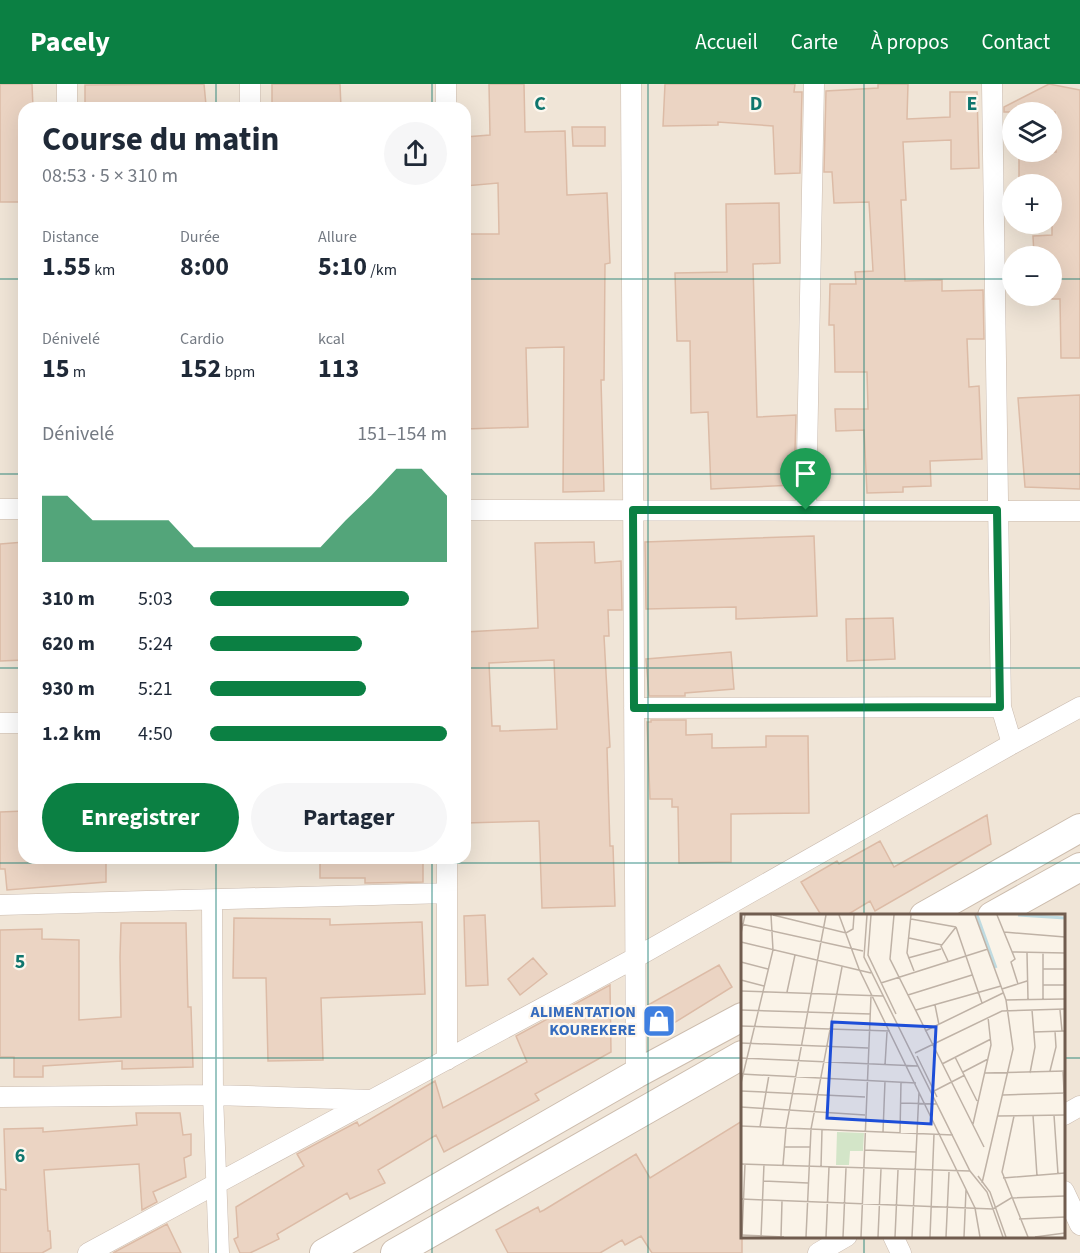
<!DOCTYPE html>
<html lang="fr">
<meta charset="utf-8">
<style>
body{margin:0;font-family:"Source Sans 3",sans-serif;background:#f6f6f7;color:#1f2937;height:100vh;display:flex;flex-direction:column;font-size:22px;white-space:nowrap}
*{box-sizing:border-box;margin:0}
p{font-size:20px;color:#747a83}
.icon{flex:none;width:33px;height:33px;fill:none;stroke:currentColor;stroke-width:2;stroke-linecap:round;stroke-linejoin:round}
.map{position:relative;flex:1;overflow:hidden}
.details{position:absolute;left:18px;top:18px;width:453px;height:762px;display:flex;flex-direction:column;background:#fff;border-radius:18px;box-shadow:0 6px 24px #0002}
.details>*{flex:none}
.controls{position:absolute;left:1002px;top:18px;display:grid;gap:12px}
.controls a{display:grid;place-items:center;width:60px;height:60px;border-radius:50%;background:#fff;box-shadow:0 6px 24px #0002;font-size:30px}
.pin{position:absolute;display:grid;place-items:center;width:51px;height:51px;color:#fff;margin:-62px -26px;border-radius:50% 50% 50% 0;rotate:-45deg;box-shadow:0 0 6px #0007}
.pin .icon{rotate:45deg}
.round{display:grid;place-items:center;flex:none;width:63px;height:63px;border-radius:32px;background:#f6f6f7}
.head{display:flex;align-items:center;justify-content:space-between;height:102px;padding:0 24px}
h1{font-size:33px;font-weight:700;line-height:45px}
.figures{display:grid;grid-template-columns:repeat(3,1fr);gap:9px;height:102px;padding:6px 24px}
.figures div{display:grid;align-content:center}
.figures b{font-size:26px;font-weight:700}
.figures small{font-size:16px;font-weight:400}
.figures p{font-size:16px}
.chart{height:168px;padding:12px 24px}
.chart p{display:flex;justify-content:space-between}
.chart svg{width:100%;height:108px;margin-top:6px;fill:#0b8043;opacity:.7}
.primary-button{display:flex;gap:12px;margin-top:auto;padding:12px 24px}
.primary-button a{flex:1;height:69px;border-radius:36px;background:#0b8043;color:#fff;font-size:24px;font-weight:700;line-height:69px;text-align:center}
.primary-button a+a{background:#f6f6f7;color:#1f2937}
ul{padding:0 24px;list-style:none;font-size:20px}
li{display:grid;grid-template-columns:96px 72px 1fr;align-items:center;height:45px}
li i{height:15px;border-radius:8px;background:#0b8043}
header{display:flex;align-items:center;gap:36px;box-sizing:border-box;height:84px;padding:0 30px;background:#0b8043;color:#fff}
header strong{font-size:28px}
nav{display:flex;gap:33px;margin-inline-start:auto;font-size:21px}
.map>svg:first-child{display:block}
</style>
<header>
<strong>Pacely</strong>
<nav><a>Accueil</a><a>Carte</a><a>À propos</a><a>Contact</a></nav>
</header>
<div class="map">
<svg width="1080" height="1169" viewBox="0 0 1080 1169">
<rect width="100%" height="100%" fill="#faf3e8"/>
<!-- residential -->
<path fill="#f0e5d7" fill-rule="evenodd" d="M 0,0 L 1080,0 L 1080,1169 L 0,1169 ZM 24,24 L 465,24 L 465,774 L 24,774 ZM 1012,28 L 1052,28 L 1052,68 L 1012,68 ZM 1012,100 L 1052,100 L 1052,140 L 1012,140 ZM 1012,172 L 1052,172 L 1052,212 L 1012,212 ZM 742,832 L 1064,832 L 1064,1152 L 742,1152 Z"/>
<!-- building -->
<path fill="#ebd4c3" stroke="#dcbba6" stroke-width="1.5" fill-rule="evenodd" d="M 0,0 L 32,0 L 33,24 L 24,24 L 24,118 L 0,118 Z
M 204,0 L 206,21 L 168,24 L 85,24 L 85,1 Z
M 272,0 L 340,0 L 341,24 L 272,24 Z
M 489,0 L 524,0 L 525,48 L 565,47 L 567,111 L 607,109 L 610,179 L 605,180 L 604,296 L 601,296 L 604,407 L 563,408 L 564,263 L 526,264 L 528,343 L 465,345 L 465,150 L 499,150 L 498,99 L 465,102 L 465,53 L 490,51 Z
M 665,0 L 795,0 L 794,8 L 802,8 L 800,89 L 775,90 L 773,42 L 718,38 L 718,41 L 663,42 Z
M 878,0 L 908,0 L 907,35 L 950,33 L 950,8 L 977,8 L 979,84 L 951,85 L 951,56 L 903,58 L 906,116 L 901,116 L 905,197 L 942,196 L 942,207 L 983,206 L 984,255 L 967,255 L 969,303 L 979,302 L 982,375 L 930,377 L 931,402 L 903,403 L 903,408 L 867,409 L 864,346 L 836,347 L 835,325 L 868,325 L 867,288 L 835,288 L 834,241 L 829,241 L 830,200 L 856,200 L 855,188 L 873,187 L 869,118 L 834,119 L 832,88 L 824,88 L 826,7 L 878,4 Z
M 1049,0 L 1080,6 L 1080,274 L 1061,274 L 1060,215 L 1052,215 L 1052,172 L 1034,172 L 1033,152 L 1052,151 L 1052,100 L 1019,100 L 1019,68 L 1056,68 L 1055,28 L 1004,28 L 1004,23 Z
M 572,43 L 605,43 L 605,62 L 573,62 Z
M 779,119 L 780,179 L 753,180 L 757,333 L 796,331 L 794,401 L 711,405 L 708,328 L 691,329 L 690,257 L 677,257 L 675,189 L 727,188 L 726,120 Z
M 1080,311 L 1080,405 L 1025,403 L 1018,314 Z
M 814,452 L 817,532 L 736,535 L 736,523 L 646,525 L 645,458 Z
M 24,458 L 24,576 L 0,577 L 0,460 Z
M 594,458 L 595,479 L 621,477 L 622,526 L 608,526 L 609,552 L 604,552 L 610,663 L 607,664 L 610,762 L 613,762 L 615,822 L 542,824 L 539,737 L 465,739 L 465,548 L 538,544 L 535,459 ZM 554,576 L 557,645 L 500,647 L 500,642 L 492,642 L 489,579 Z
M 893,534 L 895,575 L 847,577 L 846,535 Z
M 731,568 L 734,605 L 685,609 L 685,612 L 649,612 L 646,575 Z
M 651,636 L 686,636 L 686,651 L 712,650 L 712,664 L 766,663 L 766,652 L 808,652 L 809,729 L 731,730 L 731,778 L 679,779 L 678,723 L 672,723 L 672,715 L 650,715 L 647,638 L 651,638 Z
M 24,727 L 24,774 L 106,774 L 106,798 L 7,806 L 5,785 L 0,785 L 0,728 Z
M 987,731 L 991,760 L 875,827 L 870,817 L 847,831 L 821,831 L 801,798 L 837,777 L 839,780 L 880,757 L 894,783 Z
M 320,774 L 423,774 L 423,798 L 365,799 L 365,794 L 320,794 Z
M 485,831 L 488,901 L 466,902 L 464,832 Z
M 234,834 L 330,835 L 330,841 L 422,838 L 425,910 L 321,914 L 323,976 L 268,977 L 266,894 L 233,894 Z
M 121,839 L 186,839 L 188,923 L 191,923 L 193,983 L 122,985 L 122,977 L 43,982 L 43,993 L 14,993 L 14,973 L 0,973 L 0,846 L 42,845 L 42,855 L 79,856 L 79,936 L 121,933 L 120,873 Z
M 533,874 L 547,890 L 520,911 L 508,895 Z
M 719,881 L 732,903 L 661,947 L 648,921 Z
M 610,901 L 611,968 L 535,1010 L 539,1016 L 444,1068 L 436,1051 L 378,1086 L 385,1099 L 350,1115 L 347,1109 L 277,1150 L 279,1155 L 250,1169 L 240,1169 L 234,1155 L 238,1153 L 236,1123 L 304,1082 L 297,1070 L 357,1038 L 359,1042 L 435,997 L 443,1024 L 527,978 L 516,952 Z
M 136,1029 L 180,1029 L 183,1051 L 191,1050 L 191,1071 L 184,1074 L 186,1093 L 153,1108 L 157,1118 L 142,1126 L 139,1080 L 44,1086 L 48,1147 L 50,1147 L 51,1164 L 42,1169 L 0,1169 L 0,1105 L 6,1106 L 4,1045 L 43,1044 L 43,1048 L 137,1041 Z
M 742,1037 L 742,1169 L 652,1169 L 641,1152 L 625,1161 L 622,1156 L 600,1169 L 508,1169 L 496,1146 L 538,1123 L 540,1128 L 544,1126 L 636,1070 L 650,1094 Z
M 167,1140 L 181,1169 L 113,1169 Z"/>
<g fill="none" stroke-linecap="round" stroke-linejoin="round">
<!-- minor casing -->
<g stroke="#cabbaf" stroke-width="21">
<path id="minor" d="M 250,0 L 250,24
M 446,0 L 446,24
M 631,0 L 636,990
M 992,0 L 1001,623 L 1012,660
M 67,24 L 67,0
M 0,425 L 24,425
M 465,426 L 1080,427
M 806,426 L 814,0
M 634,624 L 1001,623
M 0,639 L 24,639
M 447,774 L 447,976
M 212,816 L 213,1011 L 219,1169
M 0,821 L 447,809
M 0,1013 L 213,1011 L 370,1016
M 1064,1031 L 1080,1022
M 1064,1107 L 1080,1141
M 893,1152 L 901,1169
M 88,1169 L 635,874 L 1012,660 L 1080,623
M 818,1169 L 847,1152"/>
</g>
<!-- secondary casing -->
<g stroke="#ccbcad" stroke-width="30">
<path id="secondary" d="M 924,832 L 1080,744
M 992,832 L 1080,783
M 324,1169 L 636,990 L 742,933
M 395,1169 L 742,971"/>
</g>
<!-- minor -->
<use href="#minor" stroke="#fff" stroke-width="20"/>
<!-- secondary -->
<use href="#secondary" stroke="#fff" stroke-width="28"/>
</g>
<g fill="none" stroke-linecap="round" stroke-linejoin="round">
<!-- route casing -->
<g stroke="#fff" stroke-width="12">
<path id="route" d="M 633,426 L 997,426 L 1000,623 L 634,624 Z"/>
</g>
<!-- route -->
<use href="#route" stroke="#0b8043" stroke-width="8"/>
</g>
<!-- grid -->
<path fill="none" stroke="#0f766e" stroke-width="1.5" stroke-opacity="0.55" d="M 216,0 L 216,24M 432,0 L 432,24M 648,0 L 648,1169M 864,0 L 864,832M 0,195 L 24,195M 465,195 L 1012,195M 1052,195 L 1080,195M 0,390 L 24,390M 465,390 L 1080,390M 0,584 L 24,584M 465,584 L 1080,584M 216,774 L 216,1169M 432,774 L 432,1169M 0,779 L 1080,779M 0,974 L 742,974M 1064,974 L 1080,974M 864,1152 L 864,1169"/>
<!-- icons -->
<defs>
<g id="shop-square" transform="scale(1.725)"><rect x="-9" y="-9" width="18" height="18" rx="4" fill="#3f7fe0" stroke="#fdf7ee"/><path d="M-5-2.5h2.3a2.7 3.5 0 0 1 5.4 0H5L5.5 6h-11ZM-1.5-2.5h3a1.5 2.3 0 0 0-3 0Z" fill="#fff"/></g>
</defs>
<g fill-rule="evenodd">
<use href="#shop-square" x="659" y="937"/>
</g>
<g text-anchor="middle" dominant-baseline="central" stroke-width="4.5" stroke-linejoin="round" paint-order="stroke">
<!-- shop labels -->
<g font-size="16" font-weight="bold" fill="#366cbe" stroke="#fdf7ee" text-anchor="end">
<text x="636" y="928">ALIMENTATION<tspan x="636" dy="18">KOUREKERE</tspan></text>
</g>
</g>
<!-- overview -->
<g transform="translate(741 830)">
<rect width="324" height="324" fill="#faf3e8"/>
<path d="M 96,218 L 123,219 L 122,237 L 109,237 L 108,251 L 95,251 Z" fill="#d3e5c8"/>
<path fill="none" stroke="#bfdbe1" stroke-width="3" d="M 236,1 L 255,54M 277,1 L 324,4"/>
<path fill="none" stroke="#bfb2a6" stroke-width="1.5" d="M 32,1 L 105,19 L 112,15 L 113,1M 98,1 L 118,55 L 234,294 L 239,323M 126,1 L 123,43 L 229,257 L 246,278 L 262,323M 130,1 L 127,41 L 155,100M 153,1 L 149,45 L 243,233M 170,1 L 166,39 L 173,57M 234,1 L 265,86 L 272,135 L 241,269M 256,1 L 274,45 L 270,48 L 277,70M 170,5 L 215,13M 0,10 L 122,37M 215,13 L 241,89M 263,18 L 324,23M 0,19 L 4,1M 168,24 L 201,31M 0,28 L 130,59M 271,38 L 324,39M 286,39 L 287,85M 302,39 L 302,85M 167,44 L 200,35M 207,47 L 200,32 L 215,13M 0,48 L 27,55M 302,55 L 324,55M 0,66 L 23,72M 140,69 L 247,35M 302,71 L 324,71M 261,75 L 286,67M 0,77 L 142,82M 46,78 L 54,41M 167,81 L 231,61M 265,86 L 324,85M 194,91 L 198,111M 0,96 L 130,100M 175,96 L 260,72M 319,96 L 321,117M 0,112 L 149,117M 184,117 L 262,79M 292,118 L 324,117M 0,129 L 127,134M 174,139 L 261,97 L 324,95M 176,142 L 196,183M 214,143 L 236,187M 0,144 L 177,152M 201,150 L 250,125M 144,151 L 146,118M 309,157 L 315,133 L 314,117M 322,157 L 324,197M 222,158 L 247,145M 244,159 L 324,157M 289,159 L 294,133 L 291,96M 0,160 L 175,169M 0,169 L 32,36 L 30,1M 0,177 L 124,183M 193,177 L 224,161M 262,181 L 324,179M 160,189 L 196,190M 0,193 L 124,201M 292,201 L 296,262M 313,201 L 317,260M 257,202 L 324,201M 273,202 L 261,258 L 287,323M 232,210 L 250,131 L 247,103M 0,212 L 212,221M 19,213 L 28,161M 142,218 L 144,167M 159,219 L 160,168M 43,233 L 69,233M 123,236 L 175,238M 0,250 L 229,257M 42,251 L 45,214 L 85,1M 80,253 L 81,216M 237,262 L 249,278 L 265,323M 262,264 L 324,259M 23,267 L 67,269M 0,285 L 252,295 L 270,284 L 324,282M 278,305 L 324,303M 0,321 L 43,323M 1,321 L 4,250M 20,323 L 23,250M 40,323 L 41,287M 65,323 L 70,215 L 101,53M 85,323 L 88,253M 102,323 L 105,254M 120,323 L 130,82M 137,323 L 140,255M 154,323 L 157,256M 171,323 L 178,178M 189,323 L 193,220M 205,323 L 208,258M 223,323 L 225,276M 294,323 L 324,319"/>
<path fill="#1d4ed8" fill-opacity="0.15" stroke="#1d4ed8" stroke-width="3" d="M 91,108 L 195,113 L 190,210 L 86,204 Z"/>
<rect width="324" height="324" fill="none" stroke="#705c4f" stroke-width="3"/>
</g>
<g font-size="20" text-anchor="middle" font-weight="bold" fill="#0f766e" stroke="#fdf7ee" stroke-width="4.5" stroke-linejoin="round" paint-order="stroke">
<text x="540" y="26">C</text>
<text x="756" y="26">D</text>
<text x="972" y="26">E</text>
<text x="20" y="884">5</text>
<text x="20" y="1078">6</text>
</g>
</svg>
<div class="controls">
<a><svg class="icon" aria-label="layers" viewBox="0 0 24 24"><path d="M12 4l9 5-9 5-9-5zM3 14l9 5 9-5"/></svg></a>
<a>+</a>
<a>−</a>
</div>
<div class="pin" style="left:806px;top:426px;background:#1e9e55"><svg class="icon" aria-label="arrive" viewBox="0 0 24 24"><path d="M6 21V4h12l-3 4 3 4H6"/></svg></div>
<section class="details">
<div class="head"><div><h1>Course du matin</h1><p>08:53 · 5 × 310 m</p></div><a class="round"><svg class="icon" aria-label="share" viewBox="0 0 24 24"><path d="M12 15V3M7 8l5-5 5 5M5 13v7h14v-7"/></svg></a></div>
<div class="figures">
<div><p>Distance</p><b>1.55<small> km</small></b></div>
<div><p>Durée</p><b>8:00</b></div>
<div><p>Allure</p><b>5:10<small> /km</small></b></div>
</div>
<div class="figures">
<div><p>Dénivelé</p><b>15<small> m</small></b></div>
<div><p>Cardio</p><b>152<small> bpm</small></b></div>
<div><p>kcal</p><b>113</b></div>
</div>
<div class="chart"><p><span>Dénivelé</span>151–154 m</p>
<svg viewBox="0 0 160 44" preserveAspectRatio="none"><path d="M0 44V17L10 17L20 27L30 27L40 27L50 27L60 38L70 38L80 38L90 38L100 38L110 38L120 27L130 17L140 6L150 6L160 17V44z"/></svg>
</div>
<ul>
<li><b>310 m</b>5:03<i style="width:84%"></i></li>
<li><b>620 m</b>5:24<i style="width:64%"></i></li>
<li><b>930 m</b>5:21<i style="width:66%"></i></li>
<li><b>1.2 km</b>4:50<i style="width:100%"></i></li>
</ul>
<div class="primary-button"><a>Enregistrer</a><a>Partager</a></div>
</section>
</div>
